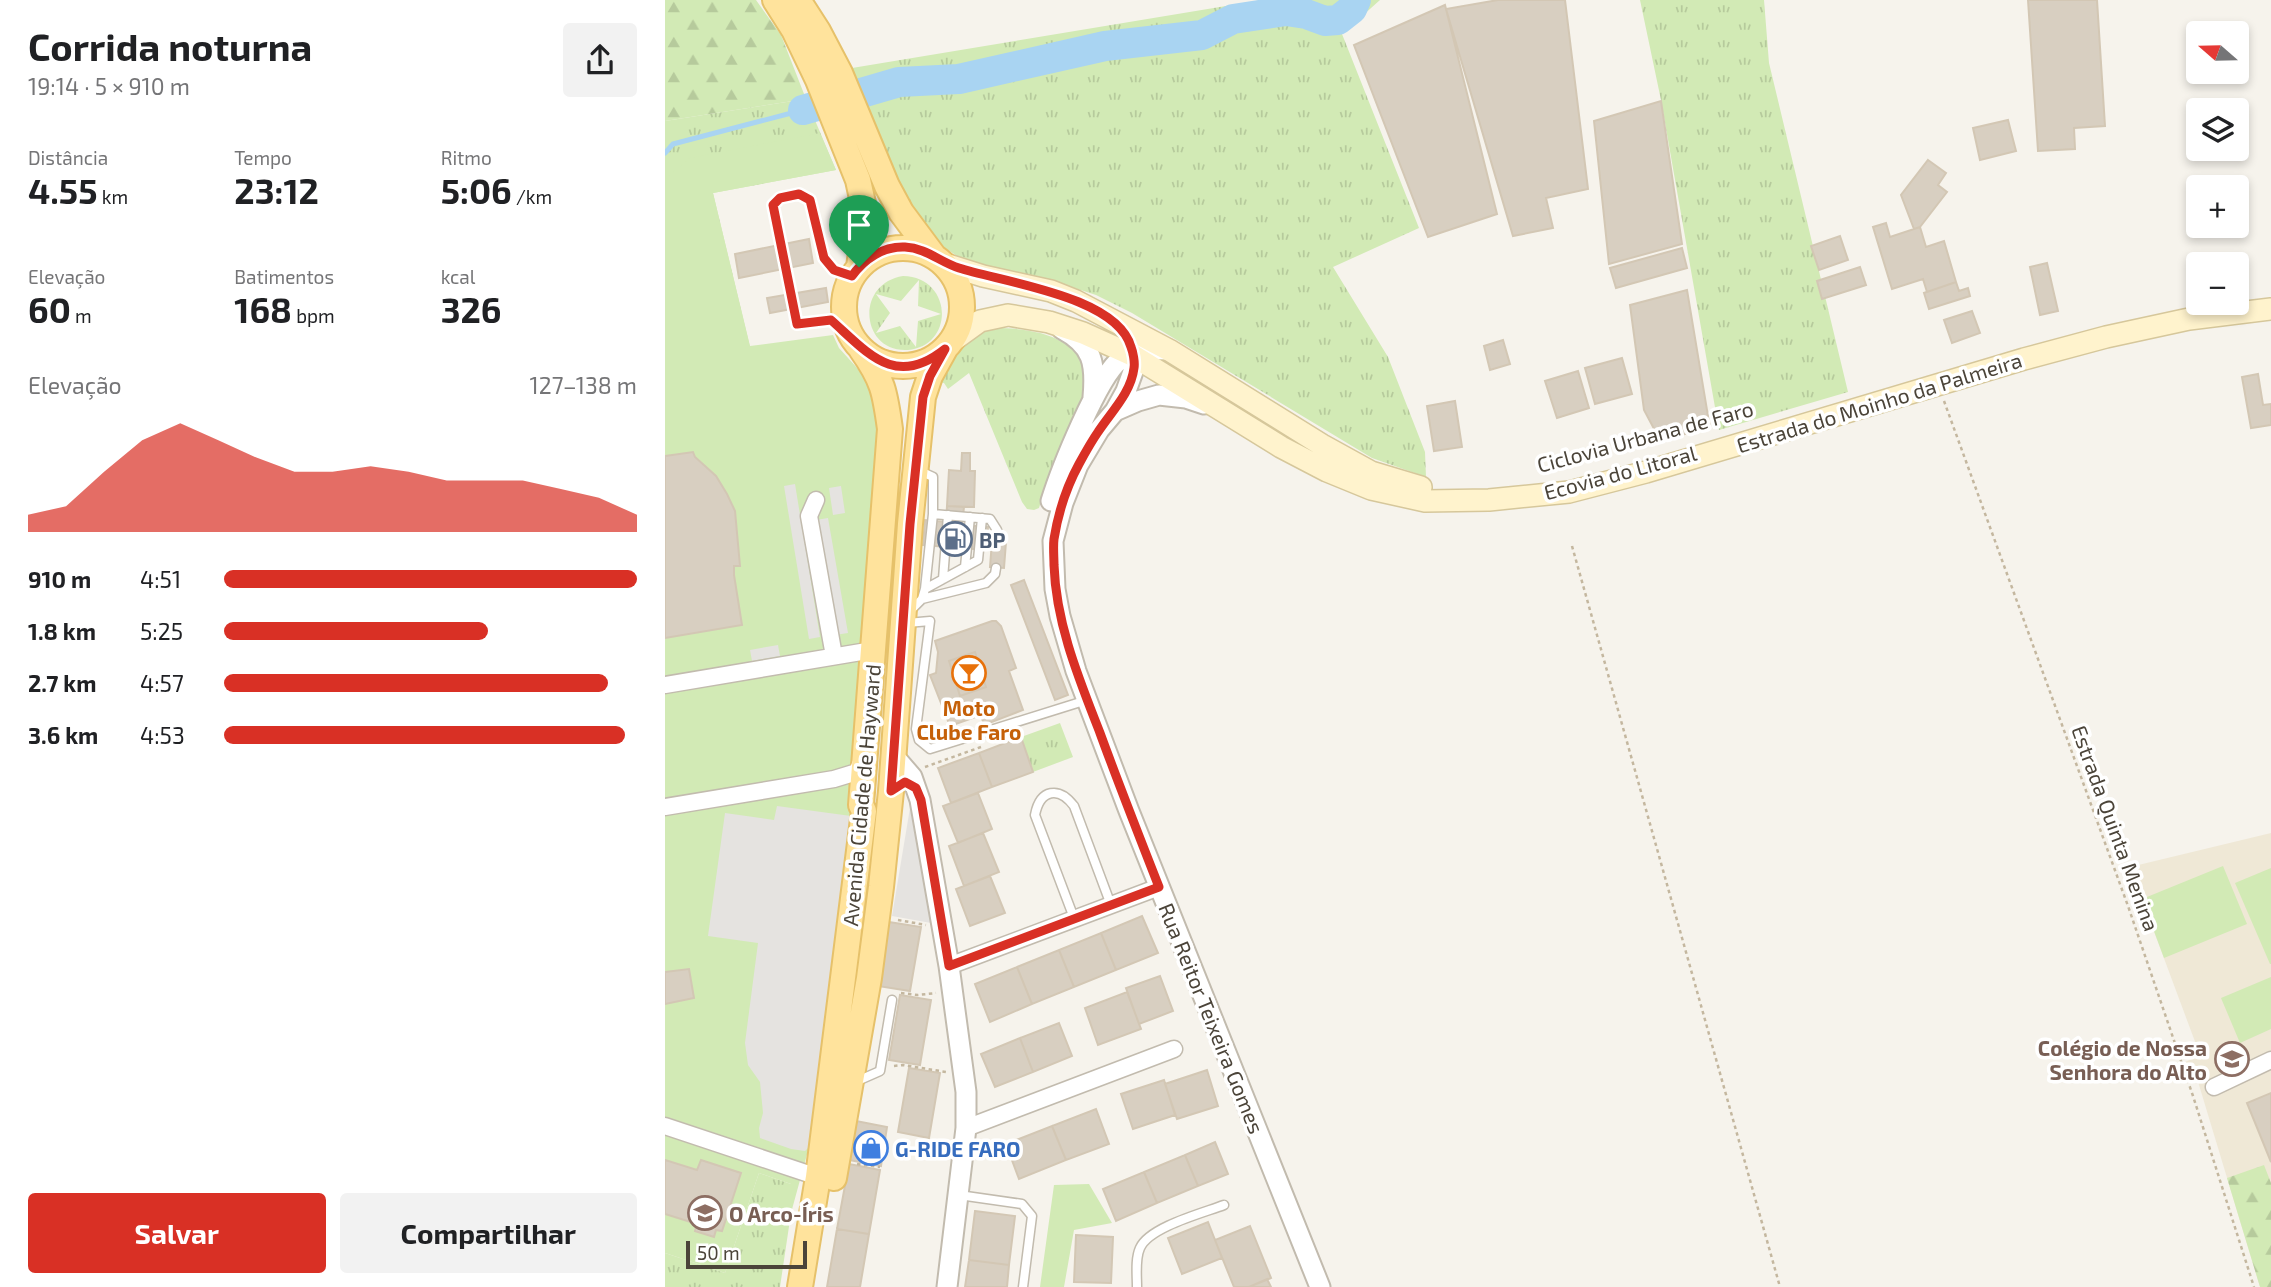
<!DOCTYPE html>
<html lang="pt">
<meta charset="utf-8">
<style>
body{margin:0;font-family:"Exo 2",sans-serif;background:#f2f2f2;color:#202124;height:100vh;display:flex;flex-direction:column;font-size:26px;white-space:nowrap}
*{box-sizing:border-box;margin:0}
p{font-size:23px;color:#757577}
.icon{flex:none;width:38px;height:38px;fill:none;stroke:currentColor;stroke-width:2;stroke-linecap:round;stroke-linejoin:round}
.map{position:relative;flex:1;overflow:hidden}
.sheet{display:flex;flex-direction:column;background:#fff;width:665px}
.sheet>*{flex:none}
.needle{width:46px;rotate:290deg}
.fabs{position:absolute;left:1521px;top:21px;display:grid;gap:14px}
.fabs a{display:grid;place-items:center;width:63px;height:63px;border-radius:7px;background:#fff;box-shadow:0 4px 10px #0003;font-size:35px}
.scale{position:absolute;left:21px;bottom:18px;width:121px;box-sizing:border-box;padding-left:7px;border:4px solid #4b4439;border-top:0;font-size:19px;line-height:24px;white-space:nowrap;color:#4b4439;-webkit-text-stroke:5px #fff;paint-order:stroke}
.pin{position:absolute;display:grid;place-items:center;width:60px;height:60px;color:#fff;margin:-72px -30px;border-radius:50% 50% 50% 0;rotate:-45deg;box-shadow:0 0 7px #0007}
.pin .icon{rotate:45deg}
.round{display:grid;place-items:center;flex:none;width:74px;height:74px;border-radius:7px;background:#f2f2f2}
.overview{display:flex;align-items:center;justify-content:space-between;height:119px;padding:0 28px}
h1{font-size:38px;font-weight:700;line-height:52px}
.stats{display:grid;grid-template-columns:repeat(3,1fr);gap:10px;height:119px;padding:7px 28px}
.stats div{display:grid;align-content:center}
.stats b{font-size:35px;font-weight:700}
.stats small{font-size:19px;font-weight:400}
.stats p{font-size:19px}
.chart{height:196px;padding:14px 28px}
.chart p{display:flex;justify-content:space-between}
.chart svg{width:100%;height:126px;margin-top:7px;fill:#d93025;opacity:.7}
.cta{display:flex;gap:14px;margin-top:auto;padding:14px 28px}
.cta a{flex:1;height:80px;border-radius:7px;background:#d93025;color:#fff;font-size:28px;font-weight:700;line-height:80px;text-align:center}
.cta a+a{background:#f2f2f2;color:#202124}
ul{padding:0 28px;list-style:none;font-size:23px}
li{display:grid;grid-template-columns:112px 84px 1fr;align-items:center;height:52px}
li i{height:18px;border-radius:9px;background:#d93025}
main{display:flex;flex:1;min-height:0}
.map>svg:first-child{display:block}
</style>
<main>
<section class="sheet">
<div class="overview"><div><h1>Corrida noturna</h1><p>19:14 · 5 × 910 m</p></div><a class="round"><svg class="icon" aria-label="share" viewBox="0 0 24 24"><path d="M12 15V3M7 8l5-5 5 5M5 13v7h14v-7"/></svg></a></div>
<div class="stats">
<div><p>Distância</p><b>4.55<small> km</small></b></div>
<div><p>Tempo</p><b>23:12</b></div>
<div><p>Ritmo</p><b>5:06<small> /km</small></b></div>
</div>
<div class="stats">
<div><p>Elevação</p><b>60<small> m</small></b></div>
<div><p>Batimentos</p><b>168<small> bpm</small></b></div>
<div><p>kcal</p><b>326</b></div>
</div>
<div class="chart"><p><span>Elevação</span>127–138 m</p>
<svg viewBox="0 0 160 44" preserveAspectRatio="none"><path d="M0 44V38L10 35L20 23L30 12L40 6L50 12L60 18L70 23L80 23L90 21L100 23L110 26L120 26L130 26L140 29L150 32L160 38V44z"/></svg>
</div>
<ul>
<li><b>910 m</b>4:51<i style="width:100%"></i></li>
<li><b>1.8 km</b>5:25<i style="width:64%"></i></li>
<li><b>2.7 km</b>4:57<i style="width:93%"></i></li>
<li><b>3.6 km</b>4:53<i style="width:97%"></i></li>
</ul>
<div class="cta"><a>Salvar</a><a>Compartilhar</a></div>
</section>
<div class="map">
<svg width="1606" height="1287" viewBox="0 0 1606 1287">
<defs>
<pattern id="grass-tufts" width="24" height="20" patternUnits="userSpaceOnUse" patternTransform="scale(1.75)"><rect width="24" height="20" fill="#d2eab5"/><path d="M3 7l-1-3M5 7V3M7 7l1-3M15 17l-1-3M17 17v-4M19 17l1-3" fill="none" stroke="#b6ca9c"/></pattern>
<pattern id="forest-firs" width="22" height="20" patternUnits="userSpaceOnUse" patternTransform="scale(1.75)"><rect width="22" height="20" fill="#d2eab5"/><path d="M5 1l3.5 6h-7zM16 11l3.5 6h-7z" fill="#b6ca9c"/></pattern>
</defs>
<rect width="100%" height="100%" fill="#f6f3ec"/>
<!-- education -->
<path fill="#efe8d6" d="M 1606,833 L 1606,1287 L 1595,1287 L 1531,1075 L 1525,1077 L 1520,1062 L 1535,1055 L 1465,867 Z"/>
<!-- grass -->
<path fill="url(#grass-tufts)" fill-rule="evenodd" d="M 597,0 L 715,0 L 677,34 L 754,228 L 668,267 L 723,357 L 760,452 L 761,477 L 707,458 L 467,313 L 431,295 L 394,283 L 312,265 L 298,260 L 274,244 L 248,214 L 181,69 Z
M 975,0 L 1099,0 L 1104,63 L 1183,392 L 1054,430 L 996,100 Z
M 141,99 L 171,170 L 48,193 L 85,347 L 0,361 L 0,121 Z
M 238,276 C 288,277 290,346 243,350 C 196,353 189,284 238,276 ZM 254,280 L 253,306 L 276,314 L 253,321 L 251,347 L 235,326 L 211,333 L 225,313 L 211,294 L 236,301 Z
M 331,328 C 374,328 432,340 418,396 C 413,415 402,433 394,451 C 386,469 380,489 374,508 L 369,510 L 362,509 L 357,502 L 304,373 L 283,389 L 279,383 L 272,382 C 286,354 299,335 331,328 Z
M 395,723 L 408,757 L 368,772 L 356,737 Z
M 94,1173 L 126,1184 L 126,1213 L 115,1287 L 0,1287 L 0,1253 L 60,1273 Z"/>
<!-- forest -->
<path fill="url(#forest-firs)" d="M 0,0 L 91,0 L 116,35 L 141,99 L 0,121 Z
M 1599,1165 L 1606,1183 L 1606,1287 L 1595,1287 L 1562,1178 Z"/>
<!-- park -->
<path fill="#d2eab5" d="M 155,133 L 171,170 L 48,193 L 85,346 L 168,335 L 174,348 L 202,379 L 213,414 L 200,630 L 186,816 L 144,1147 L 126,1213 L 126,1184 L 94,1173 L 60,1273 L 0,1253 L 0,179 L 25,158 Z
M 1558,866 L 1582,924 L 1499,958 L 1477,899 Z
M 1606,868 L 1606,964 L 1605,964 L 1570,883 Z
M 1606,977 L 1606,1029 L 1575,1043 L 1556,998 Z
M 424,1184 L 447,1223 L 409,1230 L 399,1287 L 375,1287 L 389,1185 Z"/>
<!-- parking -->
<path fill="#e5e3e0" d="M 130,484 L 155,637 L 144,639 L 119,486 Z
M 176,486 L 180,513 L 168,515 L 164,488 Z
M 163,518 L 183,633 L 170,635 L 151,520 Z
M 113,645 L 115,656 L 87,661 L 85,650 Z
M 112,806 L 186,816 L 144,1147 L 140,1151 L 126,1149 L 95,1138 L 94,1128 L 98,1113 L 95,1082 L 83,1065 L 80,1043 L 93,943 L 43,936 L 60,813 L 109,820 Z
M 245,808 L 266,923 L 227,916 Z"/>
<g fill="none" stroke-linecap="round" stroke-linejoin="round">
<!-- stream -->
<path stroke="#a9d4f2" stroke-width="5" d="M 0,153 L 8,144 L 138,110"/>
<!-- river -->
<path stroke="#a9d4f2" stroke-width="30" d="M 138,110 L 234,82 L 294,79 L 440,46 L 537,35 L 568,19 L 621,11 L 641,14 L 660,21 L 673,20 L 687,9 L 691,0"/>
</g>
<!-- building -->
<path fill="#d8cfc1" stroke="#d3c7b4" stroke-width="2" fill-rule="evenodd" d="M 833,0 L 900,0 L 923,189 L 881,198 L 888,228 L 848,236 L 781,9 Z
M 1363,0 L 1432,0 L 1440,126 L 1409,128 L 1410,149 L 1373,151 Z
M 780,5 L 832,214 L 763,237 L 689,45 Z
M 996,101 L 1017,244 L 944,264 L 929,121 Z
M 1343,120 L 1351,151 L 1315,160 L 1308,128 Z
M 1263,160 L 1281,173 L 1273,185 L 1282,192 L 1255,227 L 1249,229 L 1236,195 Z
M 1221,223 L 1225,237 L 1255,227 L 1261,247 L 1279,241 L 1291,282 L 1262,292 L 1258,279 L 1227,289 L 1208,227 Z
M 1175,236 L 1183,260 L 1154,270 L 1146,246 Z
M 144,239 L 148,263 L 74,278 L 70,254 Z
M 1017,248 L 1022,268 L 951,288 L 945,268 Z
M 1382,263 L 1393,311 L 1375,315 L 1365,267 Z
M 1195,267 L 1201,285 L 1157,299 L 1152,281 Z
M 1291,282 L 1294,291 L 1303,288 L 1305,296 L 1264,309 L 1259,293 Z
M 161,288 L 163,302 L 105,313 L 102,298 Z
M 1022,290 L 1045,428 L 995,440 L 979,410 L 965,305 Z
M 1307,311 L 1315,333 L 1287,343 L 1279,320 Z
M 838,340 L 845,364 L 825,370 L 819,346 Z
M 957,358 L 967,394 L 930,404 L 920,368 Z
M 913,371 L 924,408 L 892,418 L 880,381 Z
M 1593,374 L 1598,405 L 1606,404 L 1606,425 L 1586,428 L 1577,377 Z
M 790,401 L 797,447 L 769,451 L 762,406 Z
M 28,452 L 30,457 L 51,476 L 62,494 L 70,511 L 75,566 L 69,566 L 69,575 L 77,625 L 0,638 L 0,456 Z
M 297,453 L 305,453 L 305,471 L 310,471 L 309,507 L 282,506 L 284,470 L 296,471 Z
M 282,506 L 299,507 L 297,525 L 323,527 L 321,550 L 258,545 L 260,520 L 281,522 Z
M 327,541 L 341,542 L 339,568 L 325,567 Z
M 359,580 L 403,695 L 390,700 L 346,585 Z
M 327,621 L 331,621 L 336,626 L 351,668 L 344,671 L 358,710 L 319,725 L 316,715 L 285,726 L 265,675 L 271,673 L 273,652 L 270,641 ZM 310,652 L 321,687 L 295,696 L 284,661 Z
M 310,652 L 321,687 L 295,696 L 284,661 Z
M 356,737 L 368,772 L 327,787 L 314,753 Z
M 314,753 L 327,787 L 286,803 L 273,768 Z
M 313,793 L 327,829 L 293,843 L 278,806 Z
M 318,833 L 334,872 L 299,886 L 284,846 Z
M 325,876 L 340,913 L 305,926 L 291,889 Z
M 477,916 L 493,953 L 451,970 L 436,933 Z
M 224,922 L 256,927 L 245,991 L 213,986 Z
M 436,933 L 451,970 L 409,987 L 394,950 Z
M 394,950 L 409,987 L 367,1004 L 352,967 Z
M 352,967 L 367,1004 L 325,1022 L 310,984 Z
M 24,969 L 29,998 L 0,1004 L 0,972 Z
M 495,976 L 508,1011 L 474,1024 L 461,988 Z
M 462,992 L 476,1029 L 433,1045 L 420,1008 Z
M 235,995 L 266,1000 L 255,1065 L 224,1060 Z
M 394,1023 L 407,1056 L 368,1072 L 355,1038 Z
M 355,1038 L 368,1072 L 330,1087 L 316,1054 Z
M 244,1068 L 275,1073 L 264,1138 L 233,1132 Z
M 542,1070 L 553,1106 L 512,1119 L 500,1084 Z
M 499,1080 L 510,1115 L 468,1129 L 456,1094 Z
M 1606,1093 L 1606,1162 L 1582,1103 Z
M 431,1109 L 444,1144 L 401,1160 L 387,1126 Z
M 191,1121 L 222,1127 L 216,1166 L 184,1160 Z
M 387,1126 L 401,1160 L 354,1179 L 341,1144 Z
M 550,1142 L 563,1174 L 533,1186 L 520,1155 Z
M 520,1155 L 533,1186 L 492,1203 L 479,1172 Z
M 0,1160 L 32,1170 L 36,1160 L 76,1173 L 57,1231 L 51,1230 L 49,1237 L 30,1231 L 32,1224 L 0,1214 Z
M 184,1164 L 215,1170 L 204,1234 L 172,1229 Z
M 479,1172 L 492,1203 L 451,1221 L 438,1189 Z
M 310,1211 L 350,1216 L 344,1265 L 304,1260 Z
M 543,1222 L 557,1258 L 517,1274 L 503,1238 Z
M 585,1226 L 606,1278 L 584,1287 L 569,1287 L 550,1240 Z
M 172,1229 L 204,1234 L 195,1287 L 162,1287 Z
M 411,1235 L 448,1237 L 446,1283 L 409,1282 Z
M 304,1260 L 344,1265 L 342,1287 L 300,1287 Z
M 602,1279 L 606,1287 L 584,1287 Z"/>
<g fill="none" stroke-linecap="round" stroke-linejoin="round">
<!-- service casing -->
<g stroke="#c2bbae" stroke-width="11">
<path id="service" d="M 187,276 L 169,270 L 159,258 L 145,200 L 134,194 L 115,198 L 109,206 L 132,324 L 166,320 L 190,341
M 268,514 L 325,519 L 332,530 L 335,540
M 300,567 L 305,517
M 278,579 L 283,515
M 260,589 L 313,560 L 317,518
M 257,599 L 321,583 L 330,574 L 331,568
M 244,612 L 257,599 L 260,589 L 268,514 L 268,477 L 255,471
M 242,623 L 265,621 L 251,729 L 254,740 L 265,749 L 422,700
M 409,918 L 370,815 C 375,789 394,786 409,806 L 446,905
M 190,1082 L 215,1071 L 227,1000
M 294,1195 L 357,1204 L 367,1216 L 358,1287
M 472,1287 C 472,1275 470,1259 475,1248 C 484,1227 538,1213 559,1205"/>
</g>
<!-- minor casing -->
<g stroke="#c2bbae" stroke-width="19">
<path id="minor" d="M 151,500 L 144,516 L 169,656
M 0,685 L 208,650
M 0,807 L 169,779 L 192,772 L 198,757
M 284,966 L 494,887
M 1549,1087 L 1606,1060
M 0,1126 L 153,1177
M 301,1128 L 509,1049"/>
</g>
<!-- tertiary casing -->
<g stroke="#c2bbae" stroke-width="23">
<path id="tertiary" d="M 397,329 C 428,346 431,363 428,397
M 539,404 L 521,398 L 494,395 L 473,401 L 450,411 L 434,430 L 413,465 L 398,503 L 388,541 L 390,589 L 395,616 L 411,671 L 464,811 L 655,1287
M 450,411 L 461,391 L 470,366 L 465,344
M 386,501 C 395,472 433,375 456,359 C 469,351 489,349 504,350
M 228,755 L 247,777 L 255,800 L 284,966 L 301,1092 L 301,1128 L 282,1287"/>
</g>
<!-- secondary casing -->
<g stroke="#d6c79b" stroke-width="24">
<path id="secondary" d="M 280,264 L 318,276 L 386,291 L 411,301 L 504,350 L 657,445 L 706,472 L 756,487
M 286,342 L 315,321 L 343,315 L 384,322 L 418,333 L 467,355 L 616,447 L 662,471 L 706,489 L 760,501 L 824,500 L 904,492 L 981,472 L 1359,359 L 1441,337 L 1524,319 L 1606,309"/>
</g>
<!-- primary casing -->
<g stroke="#e6c16a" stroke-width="28">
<path id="primary" d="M 110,0 L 129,30 L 153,80 L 193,180 L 201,217 L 194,267
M 133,0 L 153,31 L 175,73 L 222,186 L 236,212 L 268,255
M179 307a59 59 0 1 1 118 0a59 59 0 1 1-118 0Z
M 169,1178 L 204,978 L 216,887 L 226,791 L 245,524 L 258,397 L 265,376 L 280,349
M 135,1287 L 153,1177 L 199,811 L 196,805 L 225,429 C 220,392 218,380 196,349"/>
</g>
<!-- path -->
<path stroke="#c4b79f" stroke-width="2.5" stroke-dasharray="3.5 3.5" stroke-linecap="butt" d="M 1279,401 L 1463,906 L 1528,1096 L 1589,1287
M 907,546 L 1115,1287
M 260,767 L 316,747
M 233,920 L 261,925
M 236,993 L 253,995 L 271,993
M 229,1066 L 238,1065 L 281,1072
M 192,1164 L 215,1167"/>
<!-- service -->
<use href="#service" stroke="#fff" stroke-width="8"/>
<!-- minor -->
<use href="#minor" stroke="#fff" stroke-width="16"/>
<!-- tertiary -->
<use href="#tertiary" stroke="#fff" stroke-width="19"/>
<!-- secondary -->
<use href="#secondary" stroke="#fff3cd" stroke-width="21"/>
<!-- primary -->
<use href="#primary" stroke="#ffe39c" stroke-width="24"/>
</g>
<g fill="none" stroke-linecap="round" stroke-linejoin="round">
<!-- route casing -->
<g stroke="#fff" stroke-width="14">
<path id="route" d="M 134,194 L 145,200 L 159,258 L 169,270 L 187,276 C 199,259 218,246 240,247 C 261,248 275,262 294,268 C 337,282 452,296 466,347 C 468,352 470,362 469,368 C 466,393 446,412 433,432 C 426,442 420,453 414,464 C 402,486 393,514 389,539 C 388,547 389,557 389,565 C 391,624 414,679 435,733 C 454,785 474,836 494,887 L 284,966 L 256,800 L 251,788 L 240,782 L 226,791 L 245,524 L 258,397 L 265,376 L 280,349 C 230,389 203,353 166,320 L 132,324 L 108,205 L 115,198 Z"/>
</g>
<!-- route -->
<use href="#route" stroke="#d93025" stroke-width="9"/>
</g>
<!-- icons -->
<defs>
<g id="fuel-ring" transform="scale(1.75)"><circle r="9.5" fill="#fff" stroke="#5c6f8a" stroke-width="1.5"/><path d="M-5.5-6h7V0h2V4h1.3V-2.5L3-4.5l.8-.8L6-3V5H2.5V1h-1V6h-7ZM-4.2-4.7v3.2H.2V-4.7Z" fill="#5c6f8a"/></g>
<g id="bar-ring" transform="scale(1.75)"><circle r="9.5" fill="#fff" stroke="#e8710a" stroke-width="1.5"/><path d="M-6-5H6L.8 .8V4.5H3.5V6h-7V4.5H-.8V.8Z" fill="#e8710a"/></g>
<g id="school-ring" transform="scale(1.75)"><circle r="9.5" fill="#fff" stroke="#8d6e63" stroke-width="1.5"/><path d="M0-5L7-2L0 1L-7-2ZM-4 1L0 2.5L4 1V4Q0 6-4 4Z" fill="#8d6e63"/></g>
<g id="shop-ring" transform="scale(1.75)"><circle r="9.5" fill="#fff" stroke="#3f7fe0" stroke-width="1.5"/><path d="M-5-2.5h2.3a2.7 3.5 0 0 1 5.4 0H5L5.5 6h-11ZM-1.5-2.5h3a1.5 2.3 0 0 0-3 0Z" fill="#3f7fe0"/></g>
</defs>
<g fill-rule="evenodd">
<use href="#fuel-ring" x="290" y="539"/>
<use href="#bar-ring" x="304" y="673"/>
<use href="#school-ring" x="1567" y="1059"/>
<use href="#shop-ring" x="206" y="1148"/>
<use href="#school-ring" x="40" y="1213"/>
</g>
<g text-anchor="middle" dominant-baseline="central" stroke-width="7" stroke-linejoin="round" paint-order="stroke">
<!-- street labels -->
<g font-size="21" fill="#4b4439" stroke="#fff">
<text transform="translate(1214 402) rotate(-17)">Estrada do Moinho da Palmeira</text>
<text transform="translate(980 436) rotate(-15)">Ciclovia Urbana de Faro</text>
<text transform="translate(955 472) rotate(-15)">Ecovia do Litoral</text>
<text transform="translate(196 795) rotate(-85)">Avenida Cidade de Hayward</text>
<text transform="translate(1451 828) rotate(70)">Estrada Quinta Menina</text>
<text transform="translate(547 1018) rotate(68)">Rua Reitor Teixeira Gomes</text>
</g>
<!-- service labels -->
<g font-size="21" font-weight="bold" fill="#4e5e75" stroke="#fff" text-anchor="start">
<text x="314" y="539">BP</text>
</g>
<!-- food labels -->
<g font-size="21" font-weight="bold" fill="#c56008" stroke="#fff">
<text x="304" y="707">Moto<tspan x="304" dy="24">Clube Faro</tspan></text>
</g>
<!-- education labels -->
<g font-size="21" font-weight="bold" fill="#785e54" stroke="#fff" text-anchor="end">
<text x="1542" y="1047">Colégio de Nossa<tspan x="1542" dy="24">Senhora do Alto</tspan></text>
<text x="64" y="1213" text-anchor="start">O Arco-Íris</text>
</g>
<!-- shop labels -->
<g font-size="21" font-weight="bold" fill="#366cbe" stroke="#fff" text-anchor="start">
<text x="230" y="1148">G-RIDE FARO</text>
</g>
</g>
</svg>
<div class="fabs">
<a><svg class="needle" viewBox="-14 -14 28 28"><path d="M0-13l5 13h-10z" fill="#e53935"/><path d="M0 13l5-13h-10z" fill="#757577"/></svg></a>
<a><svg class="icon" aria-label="layers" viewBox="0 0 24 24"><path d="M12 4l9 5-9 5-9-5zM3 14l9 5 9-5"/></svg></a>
<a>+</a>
<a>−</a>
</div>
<div class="scale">50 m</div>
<div class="pin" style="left:194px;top:267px;background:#1e9e55"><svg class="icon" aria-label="arrive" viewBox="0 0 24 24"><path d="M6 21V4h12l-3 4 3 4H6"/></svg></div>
</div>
</main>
